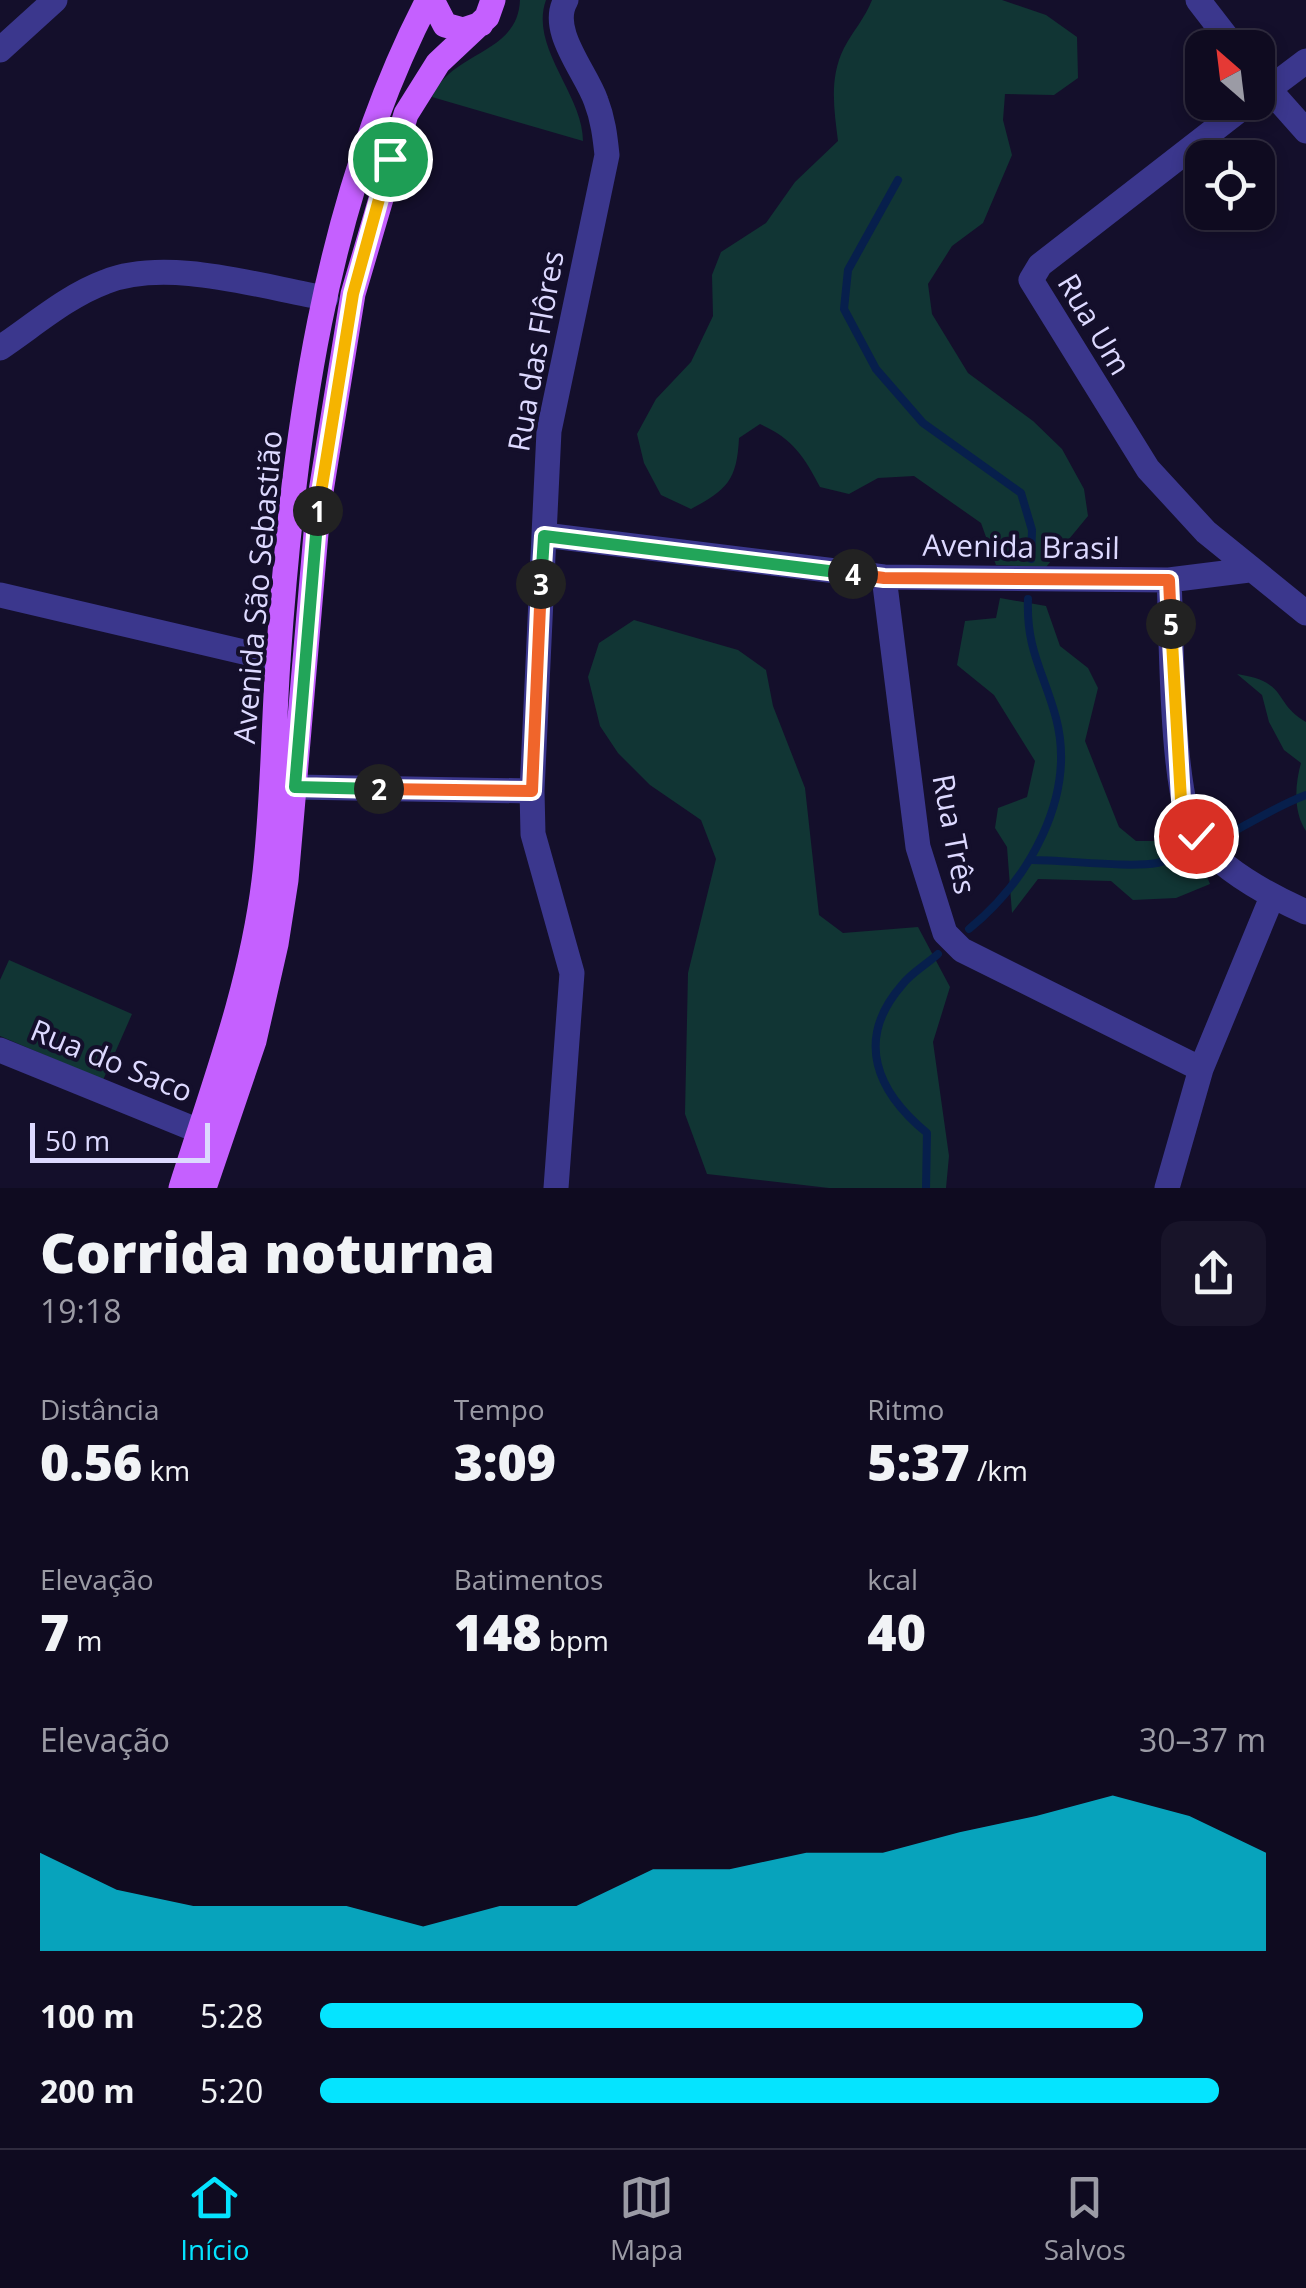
<!DOCTYPE html>
<html lang="pt">
<meta charset="utf-8">
<style>
body{margin:0;font-family:"Open Sans",sans-serif;background:#181429;color:#f1f3f6;height:100vh;display:flex;flex-direction:column;font-size:38px;white-space:nowrap}
*{box-sizing:border-box;margin:0}
p{font-size:32px;color:#9b9ba5}
.icon{flex:none;width:55px;height:55px;fill:none;stroke:currentColor;stroke-width:2;stroke-linecap:round;stroke-linejoin:round}
.map{position:relative;height:1188px;overflow:hidden}
.side{display:flex;flex-direction:column;background:#0f0b20;flex:1}
.side>*{flex:none}
.needle{width:65px;rotate:332deg}
.controls{position:absolute;left:1185px;top:30px;display:grid;gap:20px}
.controls a{display:grid;place-items:center;width:90px;height:90px;border-radius:20px;background:#0f0b20;box-shadow:0 5px 15px #0003,0 0 0 2px #2f2b3e;font-size:50px}
.scale{position:absolute;left:30px;bottom:25px;width:180px;box-sizing:border-box;padding-left:10px;border:5px solid #ddd9ff;border-top:0;font-size:28px;line-height:35px;white-space:nowrap;color:#ddd9ff;-webkit-text-stroke:8px #140f2b;paint-order:stroke}
.pin{position:absolute;display:grid;place-items:center;width:85px;height:85px;color:#fff;margin:-42px;border:5px solid #fff;border-radius:50%;box-shadow:0 2px 10px #0007}
.km{position:absolute;width:50px;height:50px;margin:-25px;border-radius:50%;background:#222;color:#fff;font-size:28px;line-height:50px;text-align:center}
.round{display:grid;place-items:center;flex:none;width:105px;height:105px;border-radius:20px;background:#181429}
.summary{display:flex;align-items:center;justify-content:space-between;height:170px;padding:0 40px}
h1{font-size:55px;font-weight:800;line-height:75px}
.metrics{display:grid;grid-template-columns:repeat(3,1fr);gap:15px;height:170px;padding:10px 40px}
.metrics div{display:grid;align-content:center}
.metrics b{font-size:50px;font-weight:800}
.metrics small{font-size:28px;font-weight:400}
.metrics p{font-size:28px}
.chart{height:280px;padding:20px 40px}
.chart p{display:flex;justify-content:space-between}
.chart svg{width:100%;height:180px;margin-top:10px;fill:#05e4ff;opacity:.7}
ul{padding:0 40px;list-style:none;font-size:32px}
li{display:grid;grid-template-columns:160px 120px 1fr;align-items:center;height:75px}
li i{height:25px;border-radius:12px;background:#05e4ff}
.dock{display:flex;justify-content:space-around;align-items:center;height:140px;border-top:2px solid #2f2b3e;background:#0f0b20;font-size:28px;color:#9b9ba5}
.dock a{display:grid;justify-items:center;gap:5px}
.dock .selected{color:#05e4ff}
.map>svg:first-child{display:block}
</style>
<div class="map">
<svg width="1306" height="1188" viewBox="0 0 1306 1188">
<rect width="100%" height="100%" fill="#140f2b"/>
<!-- green -->
<path fill="#113534" d="M 520,0 L 546,0 C 529,47 583,94 583,141 L 432,97 C 451,51 518,55 520,0 Z
M 872,0 L 1002,0 L 1046,15 L 1077,37 L 1078,78 L 1054,95 L 1005,94 L 1003,120 L 1012,155 L 983,223 L 952,246 L 928,284 L 932,314 L 968,373 L 1033,421 L 1062,449 L 1084,489 L 1088,516 L 1046,567 L 996,565 L 981,523 L 914,476 L 878,478 L 849,494 L 820,487 C 804,456 792,438 760,424 L 739,438 C 737,480 727,490 691,509 L 661,495 L 644,463 L 637,434 L 656,399 L 691,362 L 713,316 L 712,275 L 721,252 L 766,223 L 795,182 L 838,141 C 834,109 829,78 844,48 C 853,31 865,18 872,0 Z
M 1000,598 L 1046,606 L 1060,646 L 1088,668 L 1098,688 L 1085,741 L 1119,827 L 1136,841 L 1169,841 L 1202,865 L 1210,884 L 1176,898 L 1133,900 L 1111,881 L 1038,879 L 1012,913 L 1007,847 L 995,828 L 998,808 L 1027,797 L 1035,761 L 994,695 L 957,665 L 965,621 L 996,618 Z
M 634,620 L 738,650 L 766,670 L 773,706 L 805,788 L 819,915 L 843,933 L 918,927 L 950,987 L 933,1042 L 949,1156 L 946,1188 L 829,1188 L 707,1174 L 685,1114 L 688,973 L 716,859 L 701,820 L 650,785 L 618,753 L 600,726 L 588,677 L 599,643 Z
M 1237,674 C 1290,682 1272,703 1306,722 L 1306,831 C 1293,812 1295,784 1301,763 L 1284,750 L 1269,722 L 1262,695 Z
M 9,960 L 132,1014 L 103,1080 L 0,1036 L 0,980 Z"/>
<g fill="none" stroke-linecap="round" stroke-linejoin="round">
<!-- stream -->
<path stroke="#071f4c" stroke-width="8" d="M 898,180 L 848,270 L 844,309 L 876,369 L 923,423 L 1021,493 L 1032,530 L 1031,559
M 1032,860 C 1065,860 1128,868 1157,863 C 1212,852 1255,814 1306,795
M 969,929 C 1028,881 1077,797 1056,718 C 1044,673 1026,650 1028,599
M 926,1188 L 927,1133 C 877,1092 854,1040 902,985 C 911,973 927,964 938,954"/>
<!-- minor -->
<path stroke="#3b378d" stroke-width="25" d="M 1198,0 L 1235,48
M 0,50 L 55,0
M 1258,77 L 1306,131
M 1258,97 L 1306,61
M 1250,102 L 1040,265 L 1031,280 L 1148,469 L 1206,532 L 1306,613
M 0,348 C 33,326 67,296 105,282 C 167,257 261,287 326,298
M 544,535 L 884,577 L 1169,580 L 1249,570
M 884,577 L 918,847 L 945,933 L 962,950 L 1201,1069
M 1169,580 C 1172,633 1170,804 1198,839 C 1225,872 1268,895 1306,912
M 0,595 L 278,660
M 295,787 L 532,791
M 0,1050 L 199,1131
M 556,1188 L 572,973 L 533,834 L 532,791 L 544,535 L 549,431 L 607,155 C 605,136 603,119 596,101 C 586,72 548,30 566,0
M 1167,1188 L 1201,1069 L 1272,897"/>
<!-- major -->
<path stroke="#c560ff" stroke-width="25" d="M 432,0 L 445,25 L 463,30 L 481,24
M 181,1188 C 213,1087 251,987 264,881 C 273,808 273,735 278,661 C 293,439 324,200 428,0
M 204,1188 L 254,1041 L 276,944 L 286,880 L 318,510 L 353,294 L 406,114 L 438,63 L 487,17 L 493,0"/>
</g>
<g fill="none" stroke-linecap="round" stroke-linejoin="round">
<!-- split-1 casing -->
<g stroke="#fff" stroke-width="20">
<path id="split-1" d="M 318,511 L 353,294 L 390,159"/>
</g>
<!-- split-2 casing -->
<g stroke="#fff" stroke-width="20">
<path id="split-2" d="M 318,511 L 295,787 L 379,789"/>
</g>
<!-- split-3 casing -->
<g stroke="#fff" stroke-width="20">
<path id="split-3" d="M 379,789 L 532,791 L 541,584"/>
</g>
<!-- split-4 casing -->
<g stroke="#fff" stroke-width="20">
<path id="split-4" d="M 541,584 L 544,536 L 853,574"/>
</g>
<!-- split-5 casing -->
<g stroke="#fff" stroke-width="20">
<path id="split-5" d="M 853,574 L 884,578 L 1169,580 L 1171,624"/>
</g>
<!-- split-6 casing -->
<g stroke="#fff" stroke-width="20">
<path id="split-6" d="M 1171,624 L 1181,800 L 1196,836"/>
</g>
<!-- split-1 -->
<use href="#split-1" stroke="#f5b400" stroke-width="12"/>
<!-- split-2 -->
<use href="#split-2" stroke="#22a559" stroke-width="12"/>
<!-- split-3 -->
<use href="#split-3" stroke="#f0652b" stroke-width="12"/>
<!-- split-4 -->
<use href="#split-4" stroke="#22a559" stroke-width="12"/>
<!-- split-5 -->
<use href="#split-5" stroke="#f0652b" stroke-width="12"/>
<!-- split-6 -->
<use href="#split-6" stroke="#f5b400" stroke-width="12"/>
</g>
<g text-anchor="middle" dominant-baseline="central" stroke-width="8" stroke-linejoin="round" paint-order="stroke">
<!-- street labels -->
<g font-size="30" fill="#ddd9ff" stroke="#140f2b">
<text transform="translate(1095 324) rotate(59)">Rua Um</text>
<text transform="translate(535 351) rotate(-80)">Rua das Flôres</text>
<text transform="translate(1021 546) rotate(1)">Avenida Brasil</text>
<text transform="translate(257 587) rotate(-85)">Avenida São Sebastião</text>
<text transform="translate(955 834) rotate(79)">Rua Três</text>
<text transform="translate(112 1060) rotate(22)">Rua do Saco</text>
</g>
</g>
</svg>
<div class="controls">
<a><svg class="needle" viewBox="-14 -14 28 28"><path d="M0-13l5 13h-10z" fill="#e53935"/><path d="M0 13l5-13h-10z" fill="#9b9ba5"/></svg></a>
<a><svg class="icon" aria-label="locate" viewBox="0 0 24 24"><circle cx="12" cy="12" r="6"/><path d="M12 2v4M12 18v4M2 12h4M18 12h4"/></svg></a>
</div>
<div class="scale">50 m</div>
<div class="pin" style="left:390px;top:159px;background:#1e9e55"><svg class="icon" aria-label="arrive" viewBox="0 0 24 24"><path d="M6 21V4h12l-3 4 3 4H6"/></svg></div>
<div class="pin" style="left:1196px;top:836px;background:#d93025"><svg class="icon" aria-label="check" viewBox="0 0 24 24"><path d="M5 12l5 5 9-10"/></svg></div>
<b class="km" style="left:318px;top:511px">1</b>
<b class="km" style="left:379px;top:789px">2</b>
<b class="km" style="left:541px;top:584px">3</b>
<b class="km" style="left:853px;top:574px">4</b>
<b class="km" style="left:1171px;top:624px">5</b>
</div>
<section class="side">
<div class="summary"><div><h1>Corrida noturna</h1><p>19:18</p></div><a class="round"><svg class="icon" aria-label="share" viewBox="0 0 24 24"><path d="M12 15V3M7 8l5-5 5 5M5 13v7h14v-7"/></svg></a></div>
<div class="metrics">
<div><p>Distância</p><b>0.56<small> km</small></b></div>
<div><p>Tempo</p><b>3:09</b></div>
<div><p>Ritmo</p><b>5:37<small> /km</small></b></div>
</div>
<div class="metrics">
<div><p>Elevação</p><b>7<small> m</small></b></div>
<div><p>Batimentos</p><b>148<small> bpm</small></b></div>
<div><p>kcal</p><b>40</b></div>
</div>
<div class="chart"><p><span>Elevação</span>30–37 m</p>
<svg viewBox="0 0 160 44" preserveAspectRatio="none"><path d="M0 44V20L10 29L20 33L30 33L40 33L50 38L60 33L70 33L80 24L90 24L100 20L110 20L120 15L130 11L140 6L150 11L160 20V44z"/></svg>
</div>
<ul>
<li><b>100 m</b>5:28<i style="width:87%"></i></li>
<li><b>200 m</b>5:20<i style="width:95%"></i></li>
</ul>
</section>
<nav class="dock">
<a class="selected"><svg class="icon" aria-label="home" viewBox="0 0 24 24"><path d="M3 11l9-7 9 7M6 9v11h12V9"/></svg>Início</a>
<a><svg class="icon" aria-label="map" viewBox="0 0 24 24"><path d="M3 6l6-2 6 2 6-2v14l-6 2-6-2-6 2zM9 4v14M15 6v14"/></svg>Mapa</a>
<a><svg class="icon" aria-label="saved" viewBox="0 0 24 24"><path d="M7 4h10v16l-5-4-5 4z"/></svg>Salvos</a>
</nav>
